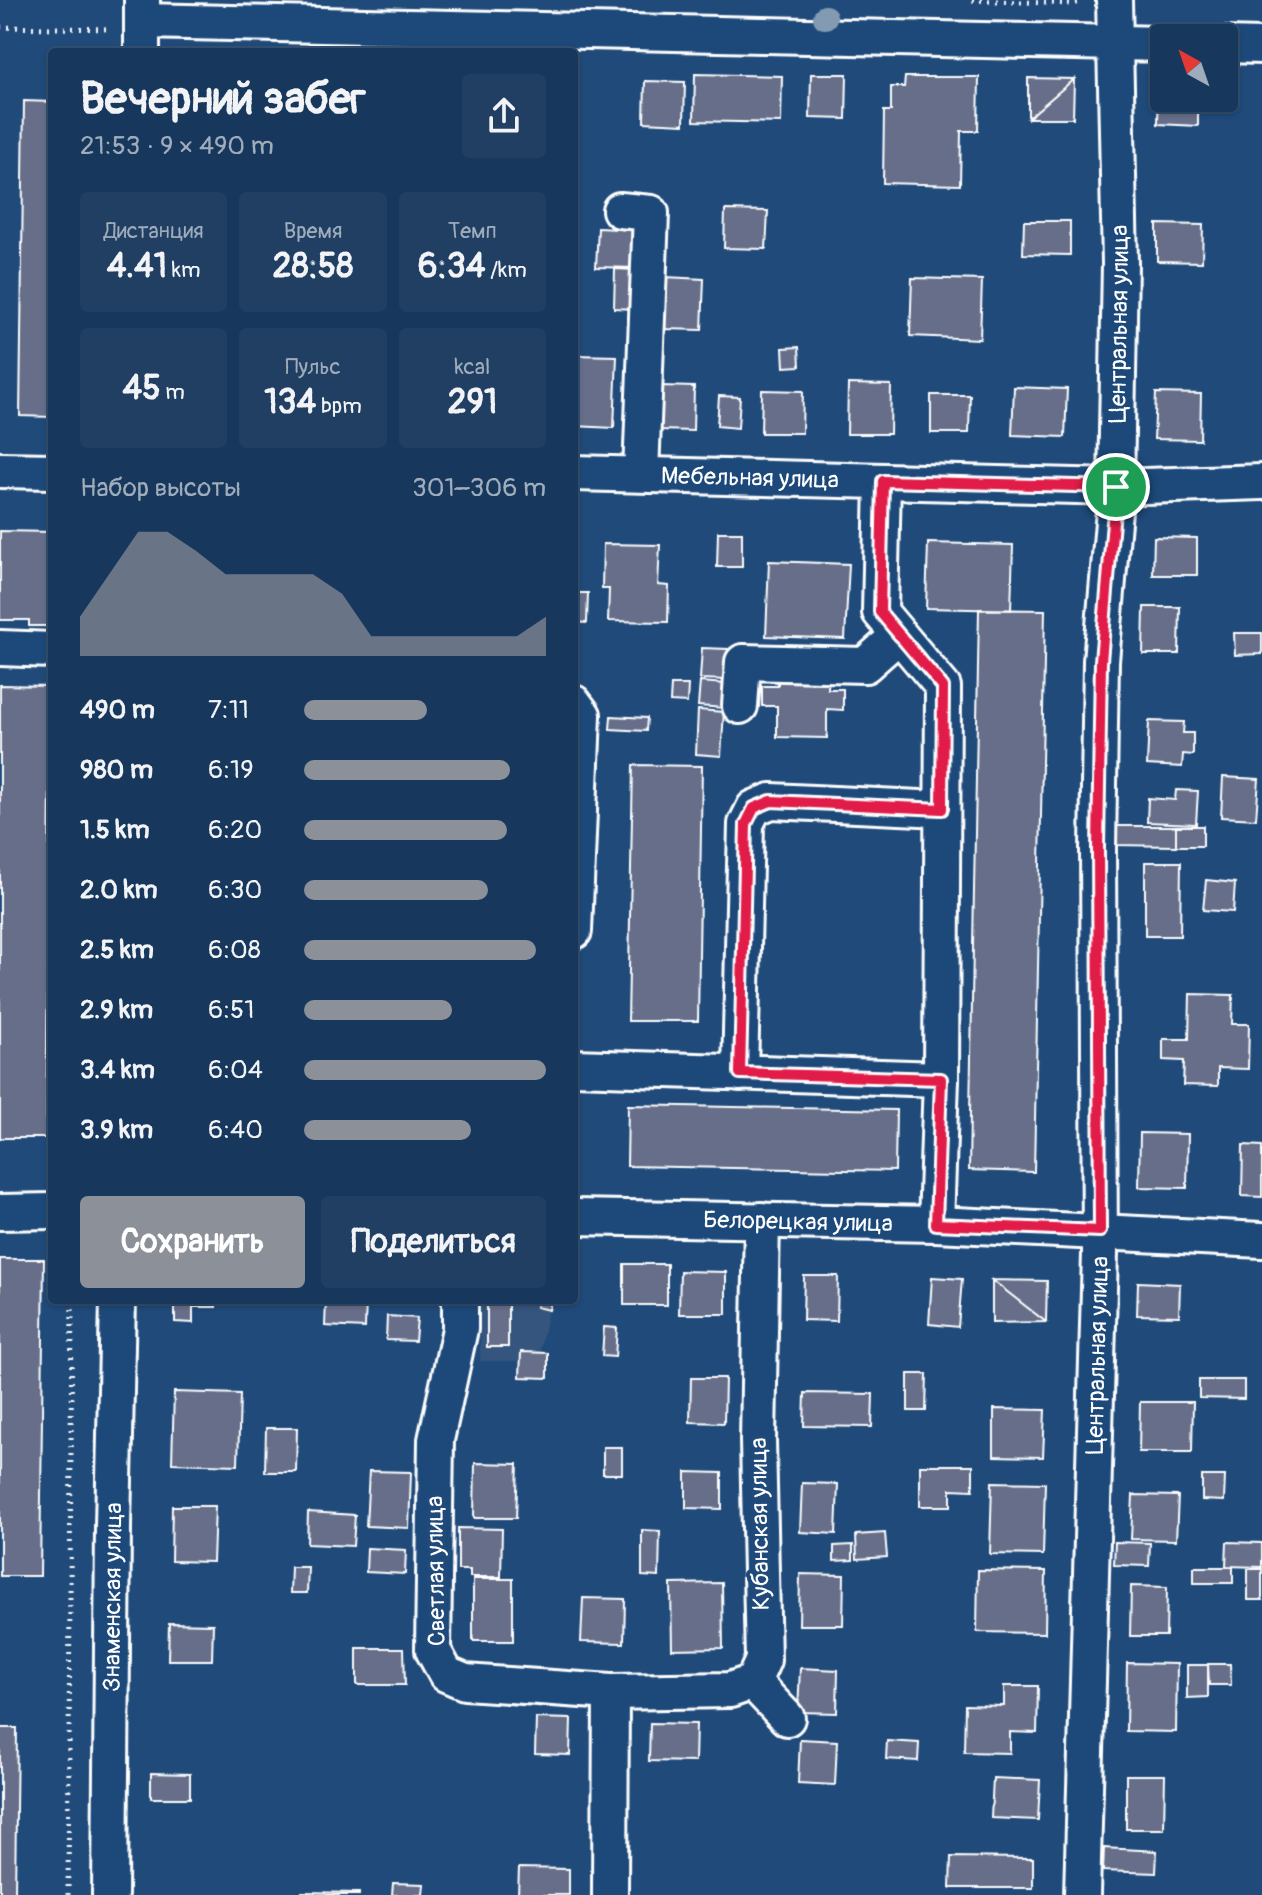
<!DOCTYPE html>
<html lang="ru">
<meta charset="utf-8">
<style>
body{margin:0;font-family:Pangolin,sans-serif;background:#203f62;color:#f1f3f6;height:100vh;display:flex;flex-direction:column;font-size:30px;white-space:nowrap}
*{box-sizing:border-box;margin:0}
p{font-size:26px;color:#9eacbb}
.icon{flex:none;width:44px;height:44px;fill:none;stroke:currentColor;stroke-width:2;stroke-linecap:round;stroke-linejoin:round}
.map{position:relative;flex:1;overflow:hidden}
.side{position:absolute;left:48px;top:48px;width:530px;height:1256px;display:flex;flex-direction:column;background:#17385c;border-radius:8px;box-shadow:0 2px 6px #0004,0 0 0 2px #365272}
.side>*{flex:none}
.needle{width:52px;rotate:320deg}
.fabs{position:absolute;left:1150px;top:24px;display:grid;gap:16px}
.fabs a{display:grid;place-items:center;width:88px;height:88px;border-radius:8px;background:#17385c;box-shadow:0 2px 6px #0004,0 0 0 2px #365272;font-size:40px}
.pin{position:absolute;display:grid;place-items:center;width:68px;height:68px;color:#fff;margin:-34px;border:4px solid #fff;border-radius:50%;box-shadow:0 2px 8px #0007}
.round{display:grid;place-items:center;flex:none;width:84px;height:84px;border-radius:8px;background:#203f62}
.overview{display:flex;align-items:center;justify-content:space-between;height:136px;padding:0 32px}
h1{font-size:44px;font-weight:700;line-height:60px}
.stats{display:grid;grid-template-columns:repeat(3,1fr);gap:12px;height:136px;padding:8px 32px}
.stats div{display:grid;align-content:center;border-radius:8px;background:#203f62;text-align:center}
.stats b{font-size:34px;font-weight:700}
.stats small{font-size:22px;font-weight:400}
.stats p{font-size:22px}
.chart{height:224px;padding:16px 32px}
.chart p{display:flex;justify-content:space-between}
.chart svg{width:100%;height:144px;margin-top:8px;fill:#8c9099;opacity:.7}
.button{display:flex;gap:16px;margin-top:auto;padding:16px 32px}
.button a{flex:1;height:92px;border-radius:8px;background:#8c9099;color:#fff;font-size:32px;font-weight:700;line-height:92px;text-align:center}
.button a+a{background:#203f62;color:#f1f3f6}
ul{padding:0 32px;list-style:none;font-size:26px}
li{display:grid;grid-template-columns:128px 96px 1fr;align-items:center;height:60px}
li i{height:20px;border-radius:10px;background:#8c9099}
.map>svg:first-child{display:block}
</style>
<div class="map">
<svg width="1262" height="1895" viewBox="0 0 1262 1895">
<rect width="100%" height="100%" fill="#1f4a7a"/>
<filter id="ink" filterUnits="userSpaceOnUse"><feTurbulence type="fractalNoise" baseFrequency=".0125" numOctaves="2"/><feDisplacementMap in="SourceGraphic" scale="16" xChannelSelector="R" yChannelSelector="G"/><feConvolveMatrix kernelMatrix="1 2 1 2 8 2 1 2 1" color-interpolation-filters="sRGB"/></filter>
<g filter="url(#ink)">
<!-- built -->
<path fill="#34557e" d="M 481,1300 L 550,1300 L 538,1361 L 480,1361 Z"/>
<!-- building -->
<path fill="#666e89" stroke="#fff" stroke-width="2" d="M 695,74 L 782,76 L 781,123 L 694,121 Z
M 811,74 L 847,74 L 846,119 L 810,118 Z
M 905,77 L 979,77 L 978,131 L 961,131 L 960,185 L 883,183 L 884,111 L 891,111 L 891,87 L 904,87 Z
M 1028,78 L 1074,79 L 1028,118 Z
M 1074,79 L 1073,118 L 1028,118 Z
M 645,81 L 685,82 L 684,124 L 644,122 Z
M 1159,81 L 1164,81 L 1164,98 L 1198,98 L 1198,126 L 1158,124 Z
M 24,101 L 52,102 L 52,417 L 20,416 Z
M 725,210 L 768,211 L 766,249 L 724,248 Z
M 1024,221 L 1070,221 L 1070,255 L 1023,254 Z
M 1157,224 L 1203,225 L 1202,262 L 1157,261 Z
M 598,228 L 637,230 L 636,268 L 596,267 Z
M 615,269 L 636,270 L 635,309 L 614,308 Z
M 665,277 L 704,279 L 702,330 L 663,329 Z
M 912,278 L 982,280 L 980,339 L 910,336 Z
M 799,347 L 800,366 L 784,367 L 783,348 Z
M 574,355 L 617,356 L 614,428 L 574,426 Z
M 848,384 L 891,385 L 890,434 L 847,434 Z
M 660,386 L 694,387 L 693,431 L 659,430 Z
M 1014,387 L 1067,389 L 1065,437 L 1012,435 Z
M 762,390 L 803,391 L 802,433 L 761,433 Z
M 1156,393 L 1201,394 L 1200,440 L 1154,439 Z
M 931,395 L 970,395 L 969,433 L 931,433 Z
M 719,396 L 740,397 L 738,428 L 717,426 Z
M 0,531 L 52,532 L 52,626 L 29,626 L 29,620 L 0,620 Z
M 718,532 L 742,532 L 742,567 L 717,567 Z
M 1154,537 L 1197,538 L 1197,575 L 1153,575 Z
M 928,543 L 1013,545 L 1011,610 L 926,608 Z
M 603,544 L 660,545 L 658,585 L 669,586 L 668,622 L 608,621 L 609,589 L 602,589 Z
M 769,561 L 849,564 L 845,639 L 766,636 Z
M 574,593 L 588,593 L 587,623 L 574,622 Z
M 1144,607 L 1180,607 L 1179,654 L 1143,654 Z
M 979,609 L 1045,610 L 1034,1172 L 969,1170 Z
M 1234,633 L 1262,633 L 1262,654 L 1235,655 Z
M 702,648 L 729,649 L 727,680 L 700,679 Z
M 778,672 L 829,673 L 828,689 L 843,689 L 843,710 L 827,709 L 827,738 L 777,737 L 777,706 L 762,706 L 762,686 L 778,686 Z
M 700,682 L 726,684 L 725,708 L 698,706 Z
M 0,685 L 51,686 L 46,1138 L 0,1138 Z
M 671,685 L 688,685 L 687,703 L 670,702 Z
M 698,710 L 724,712 L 721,756 L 696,754 Z
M 611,716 L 647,718 L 646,731 L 610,729 Z
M 1149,721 L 1184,722 L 1183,733 L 1193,733 L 1193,755 L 1183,754 L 1182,767 L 1147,765 Z
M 633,765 L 702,766 L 698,1021 L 628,1021 Z
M 1223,777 L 1259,779 L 1256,819 L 1221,817 Z
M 1176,790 L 1198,791 L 1196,824 L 1147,822 L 1148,798 L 1175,800 Z
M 1115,826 L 1176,826 L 1176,846 L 1115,845 Z
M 1176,826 L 1203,826 L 1203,846 L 1176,846 Z
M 1145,862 L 1181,862 L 1180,936 L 1145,936 Z
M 1206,880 L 1235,883 L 1233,912 L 1203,910 Z
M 1190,994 L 1233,995 L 1232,1024 L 1249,1024 L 1248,1069 L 1218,1068 L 1218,1086 L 1183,1085 L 1184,1061 L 1163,1060 L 1163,1039 L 1189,1039 Z
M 628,1105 L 896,1110 L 895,1171 L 627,1166 Z
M 1140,1133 L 1188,1134 L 1187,1188 L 1139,1187 Z
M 1243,1145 L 1262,1146 L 1262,1197 L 1242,1196 Z
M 0,1259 L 44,1259 L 40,1576 L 0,1576 Z
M 624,1264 L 667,1264 L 667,1305 L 624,1305 Z
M 680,1271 L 726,1272 L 726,1314 L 679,1314 Z
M 804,1276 L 838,1276 L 837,1321 L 803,1320 Z
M 932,1277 L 962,1279 L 958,1327 L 929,1324 Z
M 992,1280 L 1046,1322 L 992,1323 Z
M 992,1280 L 1047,1281 L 1046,1322 Z
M 1138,1282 L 1180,1284 L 1179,1316 L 1137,1315 Z
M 175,1300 L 216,1300 L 216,1307 L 193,1307 L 193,1323 L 175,1322 Z
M 326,1300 L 366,1300 L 365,1328 L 325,1326 Z
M 487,1300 L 508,1300 L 508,1347 L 487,1347 Z
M 538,1300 L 551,1300 L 549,1310 L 536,1307 Z
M 387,1316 L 417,1318 L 415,1341 L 386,1340 Z
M 604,1327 L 617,1328 L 615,1357 L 602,1356 Z
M 521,1352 L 548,1353 L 548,1378 L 520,1377 Z
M 908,1374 L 927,1374 L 926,1411 L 908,1411 Z
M 691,1378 L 725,1378 L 724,1423 L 690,1422 Z
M 1199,1380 L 1244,1380 L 1244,1399 L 1199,1398 Z
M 174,1392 L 240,1394 L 238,1465 L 172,1463 Z
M 805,1393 L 873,1394 L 872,1427 L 804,1426 Z
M 1140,1402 L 1193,1402 L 1192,1452 L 1139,1452 Z
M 994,1409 L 1045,1410 L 1043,1457 L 994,1456 Z
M 266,1428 L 297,1428 L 296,1472 L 265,1472 Z
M 603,1447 L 622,1447 L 622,1474 L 603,1474 Z
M 475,1463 L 518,1464 L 516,1518 L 474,1518 Z
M 920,1465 L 973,1465 L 973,1490 L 951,1489 L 951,1506 L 920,1506 Z
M 369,1471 L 411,1472 L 409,1528 L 366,1526 Z
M 686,1472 L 722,1473 L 722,1509 L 686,1508 Z
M 1202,1476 L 1225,1476 L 1224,1501 L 1202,1500 Z
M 992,1482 L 1045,1483 L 1043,1555 L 990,1554 Z
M 802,1483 L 838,1484 L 836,1534 L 800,1532 Z
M 1133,1495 L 1178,1496 L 1176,1540 L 1131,1539 Z
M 172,1506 L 215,1506 L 213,1562 L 171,1561 Z
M 308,1512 L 355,1515 L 353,1546 L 307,1544 Z
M 458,1528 L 502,1529 L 501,1577 L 470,1577 L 470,1570 L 458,1570 Z
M 642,1530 L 660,1531 L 659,1577 L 642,1576 Z
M 885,1533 L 887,1557 L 857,1559 L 856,1535 Z
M 1115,1542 L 1150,1543 L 1149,1566 L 1114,1565 Z
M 1227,1542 L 1262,1543 L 1262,1567 L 1226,1566 Z
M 853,1545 L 853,1560 L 834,1561 L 834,1546 Z
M 367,1548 L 406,1550 L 405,1574 L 366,1572 Z
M 291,1567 L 308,1567 L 307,1593 L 290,1593 Z
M 1194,1567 L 1233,1567 L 1233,1583 L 1194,1583 Z
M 1248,1569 L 1262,1569 L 1262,1600 L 1248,1600 Z
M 978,1570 L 1046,1571 L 1045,1633 L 977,1632 Z
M 800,1574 L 844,1575 L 843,1625 L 799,1625 Z
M 473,1579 L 513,1579 L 513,1641 L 473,1641 Z
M 722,1583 L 723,1648 L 672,1649 L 671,1584 Z
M 1131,1586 L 1167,1587 L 1166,1636 L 1130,1636 Z
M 583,1598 L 625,1599 L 624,1643 L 581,1642 Z
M 169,1623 L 213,1624 L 212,1660 L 168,1660 Z
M 357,1648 L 404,1648 L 405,1685 L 357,1685 Z
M 1127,1663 L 1177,1664 L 1176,1732 L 1126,1731 Z
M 1208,1664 L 1230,1664 L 1231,1685 L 1209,1685 Z
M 1187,1665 L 1208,1665 L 1208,1697 L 1187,1698 Z
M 800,1668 L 838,1670 L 837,1713 L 798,1712 Z
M 1004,1686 L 1038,1686 L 1037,1733 L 1010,1732 L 1010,1753 L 964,1752 L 965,1705 L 1004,1706 Z
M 536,1718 L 571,1719 L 570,1755 L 535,1754 Z
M 650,1723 L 696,1724 L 695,1762 L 649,1761 Z
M 0,1728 L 17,1728 L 15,1895 L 0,1895 Z
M 800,1739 L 837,1741 L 835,1785 L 798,1783 Z
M 887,1741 L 919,1743 L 918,1761 L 886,1759 Z
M 151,1773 L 190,1774 L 190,1798 L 151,1798 Z
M 1126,1775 L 1165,1775 L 1164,1829 L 1126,1829 Z
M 993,1778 L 1040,1780 L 1038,1820 L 991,1818 Z
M 1104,1848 L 1157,1851 L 1156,1873 L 1103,1871 Z
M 951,1857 L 1033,1858 L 1033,1888 L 950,1888 Z
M 519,1868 L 569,1869 L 569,1895 L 518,1895 Z
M 393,1883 L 424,1884 L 423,1895 L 392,1895 Z
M 302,1892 L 359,1893 L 359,1895 L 302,1895 Z"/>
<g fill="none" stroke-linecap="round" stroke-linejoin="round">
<!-- minor casing -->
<g stroke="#fff" stroke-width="40">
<g id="minor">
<path d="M 142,0 L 142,52"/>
<path d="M 142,21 L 1164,44"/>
<path d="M 1224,45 L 1262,46"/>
<path d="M 620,210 L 651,213 L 641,474"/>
<path d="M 0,470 L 52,471"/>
<path id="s1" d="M 574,473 L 1116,487 L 1262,482"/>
<path d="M 883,481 L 880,612 L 943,687 L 941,1079 L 936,1224"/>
<path d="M 0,648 L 52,650"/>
<path d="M 574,703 L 583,715 L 574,931"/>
<path d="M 740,706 L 743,662 L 865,665 L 899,635"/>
<path d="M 574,1067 L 941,1079"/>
<path d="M 740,1073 L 746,824 L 754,808 L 771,801 L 942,809"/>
<path d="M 0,1212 L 52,1211"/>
<path id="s2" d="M 574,1217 L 936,1224 L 1262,1240"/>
<path d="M 460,1300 L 460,1329 L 436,1440 L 433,1650 L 446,1674 L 465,1682 L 611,1692 L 730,1690 L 753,1682 L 763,1660 L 758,1441 L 762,1220"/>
<path d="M 753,1682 L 787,1718"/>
<path id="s3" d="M 110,1895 L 113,1526 L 118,1300"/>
<path d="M 610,1895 L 611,1692"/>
<path id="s4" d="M 1082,1895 L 1100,1253 L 1098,849 L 1101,661 L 1116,487 L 1120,263 L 1114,0"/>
</g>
</g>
<!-- path -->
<path stroke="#fff" stroke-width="5" stroke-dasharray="2 6" stroke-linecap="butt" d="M 972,0 L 1070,4 L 1082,2
M 0,27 L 111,29
M 68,1895 L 72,1300"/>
<!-- minor -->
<use href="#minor" stroke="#1f4a7a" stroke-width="34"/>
</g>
<!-- trees -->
<circle fill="#839bb2" cx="825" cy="17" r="12"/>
</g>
<g fill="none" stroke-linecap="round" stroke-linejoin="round" filter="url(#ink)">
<!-- route casing -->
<g stroke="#fff" stroke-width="16">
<path id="route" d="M 883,481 L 1116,487 L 1101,661 L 1098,849 L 1100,1231 L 936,1224 L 941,1079 L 740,1073 L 746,824 L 754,808 L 771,801 L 942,809 L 943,687 L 880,612 Z"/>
</g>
<!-- route -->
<use href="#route" stroke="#e11d48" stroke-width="10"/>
</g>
<g text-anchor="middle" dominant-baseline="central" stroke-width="8" stroke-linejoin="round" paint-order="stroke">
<!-- street labels -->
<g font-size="24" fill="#fff" stroke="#1f4a7a">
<text stroke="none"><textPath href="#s4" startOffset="1572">Центральная улица</textPath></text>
<text stroke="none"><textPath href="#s1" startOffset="176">Мебельная улица</textPath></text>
<text stroke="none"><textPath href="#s2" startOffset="224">Белорецкая улица</textPath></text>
<text stroke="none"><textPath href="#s4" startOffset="540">Центральная улица</textPath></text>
<text transform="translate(760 1524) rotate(-91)">Кубанская улица</text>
<text transform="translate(436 1571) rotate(-91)">Светлая улица</text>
<text stroke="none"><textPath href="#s3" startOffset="298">Знаменская улица</textPath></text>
</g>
</g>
</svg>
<div class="fabs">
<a><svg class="needle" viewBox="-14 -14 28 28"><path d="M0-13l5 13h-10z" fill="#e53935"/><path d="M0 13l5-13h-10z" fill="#9eacbb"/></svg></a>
</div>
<div class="pin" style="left:1116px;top:487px;background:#1e9e55"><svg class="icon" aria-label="arrive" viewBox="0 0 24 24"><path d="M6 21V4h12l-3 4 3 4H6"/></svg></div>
<section class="side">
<div class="overview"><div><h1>Вечерний забег</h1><p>21:53 · 9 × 490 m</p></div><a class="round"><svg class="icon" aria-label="share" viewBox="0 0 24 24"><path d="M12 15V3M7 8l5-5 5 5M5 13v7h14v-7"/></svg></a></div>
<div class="stats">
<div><p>Дистанция</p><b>4.41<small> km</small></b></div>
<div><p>Время</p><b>28:58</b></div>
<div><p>Темп</p><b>6:34<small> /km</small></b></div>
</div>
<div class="stats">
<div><b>45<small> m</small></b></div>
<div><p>Пульс</p><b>134<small> bpm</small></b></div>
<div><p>kcal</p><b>291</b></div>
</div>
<div class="chart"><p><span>Набор высоты</span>301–306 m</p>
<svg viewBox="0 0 160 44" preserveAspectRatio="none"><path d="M0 44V32L10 19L20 6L30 6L40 12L50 19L60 19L70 19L80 19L90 25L100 38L110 38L120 38L130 38L140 38L150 38L160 32V44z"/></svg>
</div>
<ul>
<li><b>490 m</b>7:11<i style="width:51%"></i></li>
<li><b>980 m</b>6:19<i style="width:85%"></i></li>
<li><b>1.5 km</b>6:20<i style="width:84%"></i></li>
<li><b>2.0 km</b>6:30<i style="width:76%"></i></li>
<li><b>2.5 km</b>6:08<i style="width:96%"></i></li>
<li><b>2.9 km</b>6:51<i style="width:61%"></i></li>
<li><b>3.4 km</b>6:04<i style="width:100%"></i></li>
<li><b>3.9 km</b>6:40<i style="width:69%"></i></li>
</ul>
<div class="button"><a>Сохранить</a><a>Поделиться</a></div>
</section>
</div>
